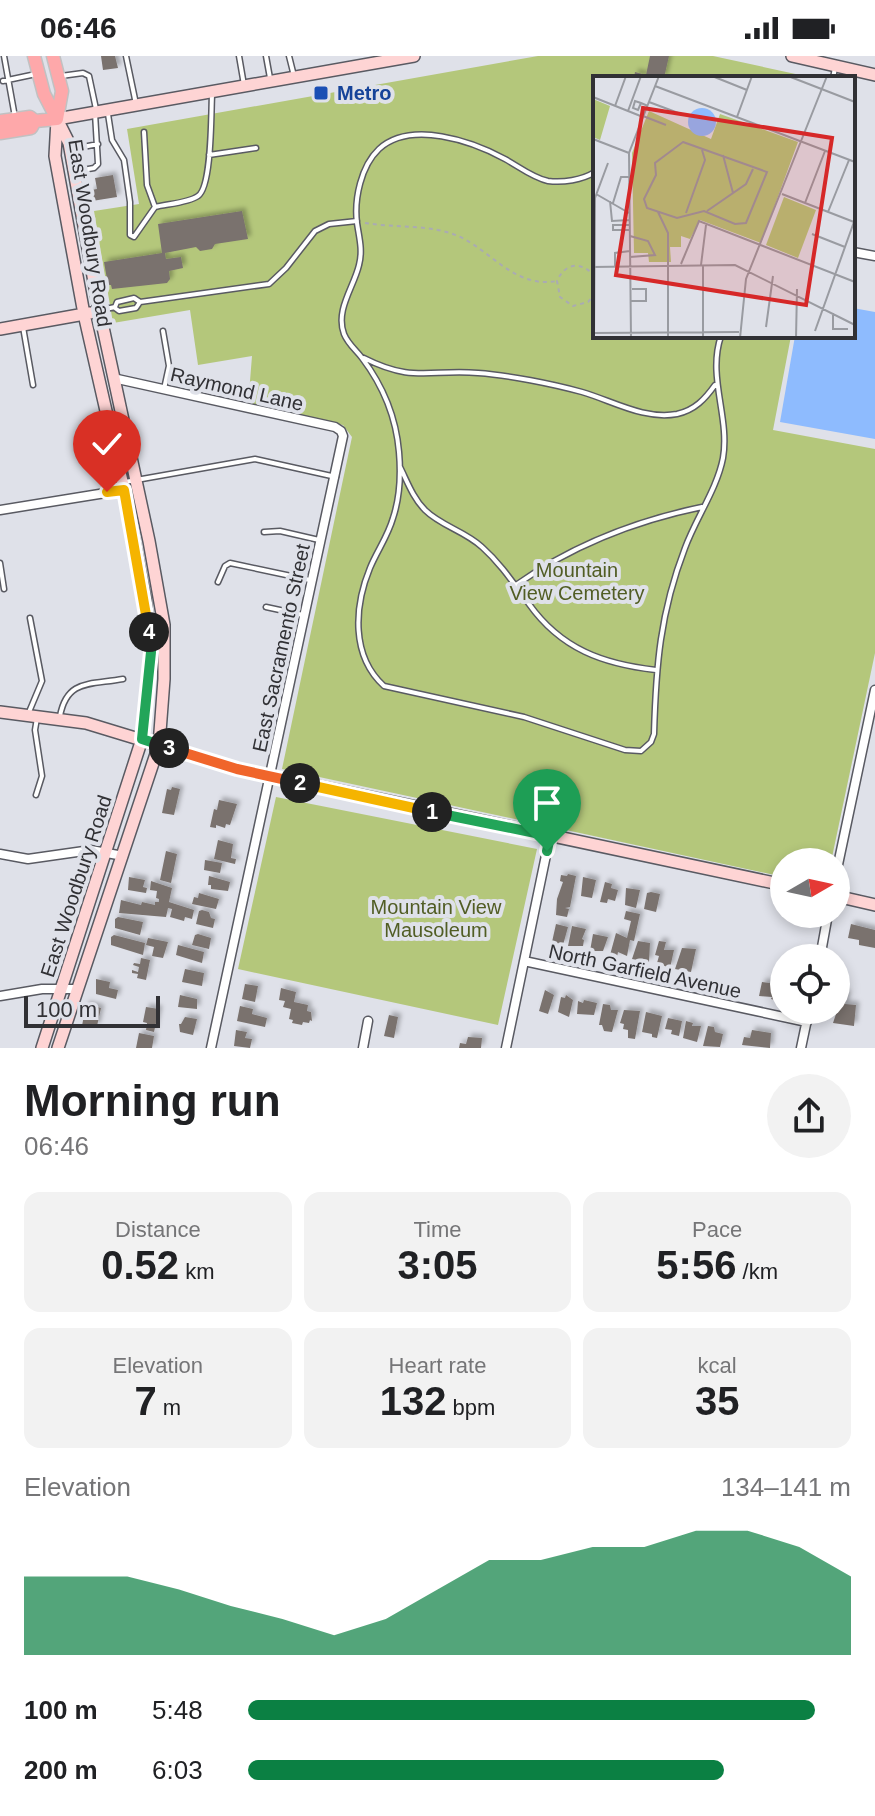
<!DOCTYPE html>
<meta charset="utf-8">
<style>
body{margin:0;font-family:Helvetica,sans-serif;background:#f2f2f2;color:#202124;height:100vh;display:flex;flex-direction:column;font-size:30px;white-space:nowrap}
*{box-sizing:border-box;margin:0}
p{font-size:26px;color:#757577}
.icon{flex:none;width:44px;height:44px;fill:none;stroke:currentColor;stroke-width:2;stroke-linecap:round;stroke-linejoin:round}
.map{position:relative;height:992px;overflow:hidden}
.details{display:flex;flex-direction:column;background:#fff;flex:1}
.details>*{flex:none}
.needle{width:52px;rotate:81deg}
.buttons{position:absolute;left:770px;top:792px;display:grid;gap:16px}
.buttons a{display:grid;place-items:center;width:80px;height:80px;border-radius:50%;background:#fff;box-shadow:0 4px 12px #0003;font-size:40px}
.scale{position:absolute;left:24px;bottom:20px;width:136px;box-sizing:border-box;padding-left:8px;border:4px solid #313135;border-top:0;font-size:22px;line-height:28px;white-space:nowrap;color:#313135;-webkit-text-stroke:6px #dfe1e9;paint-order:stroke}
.pin{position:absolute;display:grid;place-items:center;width:68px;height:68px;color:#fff;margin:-82px -34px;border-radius:50% 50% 50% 0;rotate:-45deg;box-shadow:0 0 8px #0007}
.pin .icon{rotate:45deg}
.km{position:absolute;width:40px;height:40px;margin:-20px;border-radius:50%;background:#222;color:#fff;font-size:22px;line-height:40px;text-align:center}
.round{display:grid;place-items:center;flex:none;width:84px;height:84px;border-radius:42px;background:#f2f2f2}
.head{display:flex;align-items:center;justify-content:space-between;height:136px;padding:0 24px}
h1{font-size:44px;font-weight:800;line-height:60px}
.figures{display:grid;grid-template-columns:repeat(3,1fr);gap:12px;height:136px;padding:8px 24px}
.figures div{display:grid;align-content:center;border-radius:16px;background:#f2f2f2;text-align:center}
.figures b{font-size:40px;font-weight:800}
.figures small{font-size:22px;font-weight:400}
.figures p{font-size:22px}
.chart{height:224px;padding:16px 24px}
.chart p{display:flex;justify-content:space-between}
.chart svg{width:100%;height:144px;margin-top:8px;fill:#0b8043;opacity:.7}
ul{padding:0 24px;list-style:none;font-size:26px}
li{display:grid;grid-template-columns:128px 96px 1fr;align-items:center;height:60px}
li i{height:20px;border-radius:10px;background:#0b8043}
.status{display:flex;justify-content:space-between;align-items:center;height:56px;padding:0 40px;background:#fff;direction:ltr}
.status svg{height:22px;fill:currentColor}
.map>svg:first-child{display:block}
</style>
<div class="status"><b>06:46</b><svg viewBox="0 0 49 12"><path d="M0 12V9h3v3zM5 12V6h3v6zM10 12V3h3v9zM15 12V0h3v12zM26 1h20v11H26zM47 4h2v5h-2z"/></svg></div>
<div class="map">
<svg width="875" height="992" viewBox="0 0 875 992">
<defs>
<filter id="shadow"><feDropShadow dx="3.5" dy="-3.5" stdDeviation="2" flood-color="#0004"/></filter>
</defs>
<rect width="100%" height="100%" fill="#dfe1e9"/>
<!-- green -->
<path fill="#b4c77b" d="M 538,0 L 713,0 L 814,22 L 595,22 L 595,280 L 791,280 L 773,374 L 875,393 L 875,597 L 831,806 L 784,806 L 784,821 L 282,713 L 352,381 L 343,369 L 248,350 L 252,300 L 198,309 L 190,254 L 113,267 L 94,155 L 139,148 L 127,73 Z
M 276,741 L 537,793 L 498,969 L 238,913 Z"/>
<!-- water -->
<path fill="#8ebbfe" d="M 853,252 L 875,256 L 875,383 L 780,366 L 795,280 L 853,280 Z"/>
<!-- building -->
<path fill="#7a726e" filter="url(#shadow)" d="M 101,0 L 115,0 L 118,12 L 103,14 Z
M 650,0 L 669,0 L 664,22 L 634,22 L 635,16 L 646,19 Z
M 113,119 L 117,141 L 92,145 L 91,134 L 97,133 L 95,122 Z
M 242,155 L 248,183 L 215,188 L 212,193 L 200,195 L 196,191 L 165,197 L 166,203 L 181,201 L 183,212 L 169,215 L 170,223 L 167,227 L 112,233 L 111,229 L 108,229 L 104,206 L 162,197 L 158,168 Z
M 172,731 L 180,733 L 174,759 L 162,757 L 167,733 L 171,734 Z
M 219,744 L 237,748 L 230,769 L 226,768 L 225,772 L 216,769 L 216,772 L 210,771 L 214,753 L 217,754 Z
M 218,784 L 233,788 L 231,802 L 236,803 L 235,808 L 214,803 Z
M 166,795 L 177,798 L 171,827 L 160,824 Z
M 205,804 L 222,807 L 220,817 L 204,814 Z
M 568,818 L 576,820 L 570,851 L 565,852 L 569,853 L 567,861 L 556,859 L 557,843 L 563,826 L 560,825 L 561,819 L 567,820 Z
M 209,820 L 230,826 L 228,835 L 211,833 L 211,829 L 208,829 Z
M 129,821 L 145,824 L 143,831 L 147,832 L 146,837 L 128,834 Z
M 583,821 L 596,824 L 592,842 L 581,840 Z
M 151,825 L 172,832 L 169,846 L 194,854 L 192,863 L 185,861 L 184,865 L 170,861 L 172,853 L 168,852 L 166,861 L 119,857 L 121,844 L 141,849 L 142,846 L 155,849 L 155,846 L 159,846 L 159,843 L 156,842 L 157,835 L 150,834 Z
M 605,826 L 612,828 L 611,832 L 618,834 L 615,845 L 608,843 L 607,847 L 600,846 Z
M 626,832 L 640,834 L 636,852 L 625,849 Z
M 651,836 L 660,838 L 656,856 L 644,853 L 647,837 Z
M 199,837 L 219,843 L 216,853 L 192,848 L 194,841 L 198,842 Z
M 202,854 L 209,856 L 211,862 L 215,863 L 213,872 L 196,868 L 199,855 Z
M 626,855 L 640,858 L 634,885 L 630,884 L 627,900 L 618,896 L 617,901 L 610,899 L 616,877 L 627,882 L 631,865 L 624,863 Z
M 118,861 L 143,866 L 140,879 L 115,872 L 115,863 Z
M 556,868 L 568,871 L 563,889 L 552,886 Z
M 851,868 L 875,874 L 875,892 L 859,889 L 859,884 L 848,882 Z
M 572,870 L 586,873 L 582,883 L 584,884 L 583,890 L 568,890 Z
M 198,878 L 211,882 L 209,893 L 192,889 L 195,879 Z
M 593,878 L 608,881 L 603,895 L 590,895 Z
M 114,879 L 145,887 L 143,899 L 111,889 L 111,881 Z
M 148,882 L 168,886 L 163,902 L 152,900 L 154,891 L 146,889 Z
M 638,885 L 650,887 L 649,906 L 632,903 Z
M 659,885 L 666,886 L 664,894 L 674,894 L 670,912 L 657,907 L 659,900 L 655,899 Z
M 178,889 L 204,896 L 202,907 L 176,899 Z
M 682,892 L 696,893 L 691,916 L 675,913 Z
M 141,902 L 150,904 L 146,924 L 137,922 L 138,918 L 132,917 L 132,914 L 138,916 L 139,911 L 133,909 L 134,907 L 140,908 Z
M 185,913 L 204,917 L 202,930 L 182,926 Z
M 96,923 L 110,926 L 109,932 L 118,934 L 116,943 L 96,938 Z
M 762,926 L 784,929 L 783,946 L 771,943 L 772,941 L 759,940 Z
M 245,928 L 258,930 L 255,946 L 242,943 Z
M 281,932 L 296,936 L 294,946 L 308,949 L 307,955 L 311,956 L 312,965 L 310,964 L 309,967 L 303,966 L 302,969 L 292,967 L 293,964 L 289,963 L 291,953 L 283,951 L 285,945 L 279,944 Z
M 545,934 L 554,939 L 548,958 L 539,955 Z
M 837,936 L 847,938 L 845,948 L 856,949 L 854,970 L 833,967 L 840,946 L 836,945 Z
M 180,939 L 197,943 L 197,953 L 178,951 Z
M 566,939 L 573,944 L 569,961 L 558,956 L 561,941 L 565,942 Z
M 584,944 L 597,947 L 594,959 L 577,958 L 578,945 L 583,947 Z
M 86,948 L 101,952 L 97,970 L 82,970 Z
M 603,948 L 610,949 L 611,954 L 618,954 L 612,976 L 604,975 L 602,969 L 599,969 Z
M 240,950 L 253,953 L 252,958 L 267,962 L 265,971 L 237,965 Z
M 146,951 L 159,953 L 154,976 L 146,974 L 147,967 L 143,966 Z
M 624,954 L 640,955 L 635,983 L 628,982 L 628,974 L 623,973 L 624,968 L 620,967 Z
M 646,956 L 662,960 L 657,982 L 652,981 L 652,978 L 642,976 Z
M 389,959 L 398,961 L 394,982 L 384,980 Z
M 185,961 L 197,963 L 193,979 L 180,976 L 179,968 L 181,968 Z
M 668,962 L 682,965 L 679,980 L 671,978 L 672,974 L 665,973 Z
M 686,965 L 693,967 L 692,970 L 701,970 L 697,986 L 683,982 Z
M 708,970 L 714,971 L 715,976 L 723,978 L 720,991 L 703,990 Z
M 236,974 L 247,976 L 245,982 L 252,983 L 250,992 L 234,990 Z
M 752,974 L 771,977 L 770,992 L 742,989 L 744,981 L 750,982 Z
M 139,977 L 154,980 L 152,992 L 136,992 Z
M 468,981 L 482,982 L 481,992 L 459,992 L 460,987 L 466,988 Z"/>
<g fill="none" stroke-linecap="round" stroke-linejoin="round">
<!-- lane casing -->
<g stroke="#595a62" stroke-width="7">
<path id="lane" d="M 4,0 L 15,61
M 126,0 L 136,48
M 239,0 L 244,29
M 266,0 L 270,22
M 289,0 L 294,20
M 61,20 L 83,17 L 89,20 L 96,53
M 833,22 L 835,12
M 3,25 L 36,18
M 108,58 L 112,84 L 124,104 L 130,146 L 130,179 L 134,181 L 155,151 C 167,148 188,147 198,140 C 212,131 211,57 212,39
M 144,76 L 147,129 L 155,151
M 73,93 L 98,88
M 209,99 L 256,92
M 77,115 L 94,112 L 98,108 L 95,57
M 595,116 C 582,124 563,127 548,125 C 533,122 518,110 505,103 C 472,85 411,64 379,93 C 361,110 354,143 357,167 C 359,181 363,194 359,209 C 354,231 335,254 344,278 C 348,288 356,294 362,302 C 384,331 396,361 399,396 C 401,419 400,441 393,462 C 388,480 377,495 370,512 C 354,551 351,600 384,630 L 524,661 L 625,694 L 641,695 L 651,686 L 654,678 C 656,610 660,557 685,492 C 696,462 717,433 723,402 C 730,361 707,321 721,280
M 115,252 L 119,255 L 136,252 L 140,246
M 101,254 L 115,251 L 117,246 L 134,242 L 140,246 L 269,228 L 286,212 L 315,175 L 329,168 L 357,165
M 23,271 L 33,329
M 163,275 L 169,310 L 164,333
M 364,302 C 413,327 430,313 478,317 C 508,319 553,328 582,336 C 613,345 644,364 677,358 C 695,354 705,343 715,329
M 400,411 C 407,425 413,442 425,454 C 441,470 465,475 482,491 C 501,508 514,528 529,548 C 561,593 603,608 656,614
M 125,426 L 255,403 L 336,421
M 264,476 L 280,475 L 319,484
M 0,507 L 4,533
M 218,526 L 225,510 L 230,507 L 310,524
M 516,529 C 573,489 634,465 702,451
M 266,551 L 303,559
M 29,656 L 42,625 L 30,562
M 60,660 C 67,623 90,629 123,623
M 36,739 L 42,720 L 35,674 L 37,662"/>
</g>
<!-- street casing -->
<g stroke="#595a62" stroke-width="11">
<path id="street" d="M 853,196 L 875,200
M 113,322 L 335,371 L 341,375 L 343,380 L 211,992
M 0,454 L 124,434
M 0,798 L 28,803 L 91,794 L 123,800
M 836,818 L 875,634
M 820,902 L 828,858
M 524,905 L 807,966
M 0,940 L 42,933 L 77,933
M 363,992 L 368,965
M 506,992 L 550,780
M 801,992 L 809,954"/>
</g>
<!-- secondary casing -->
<g stroke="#595a62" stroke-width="14">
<path id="secondary" d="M 792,0 L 875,19
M 57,63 L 69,87 L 98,248 L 149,485 L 164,569 L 164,623 L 159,689 L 58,992
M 57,63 L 414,0
M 0,273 L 90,257
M 0,656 L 86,667 L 237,713 L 784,829
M 836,840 L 875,849
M 42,992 L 142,683 L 151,596 L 145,543 L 124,434 L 84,258 L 55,100 L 57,64"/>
</g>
<!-- primary casing -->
<g stroke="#c1c1c2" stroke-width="15">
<path id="primary" d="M 34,0 L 44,38 L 57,63
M 53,0 L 62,35 L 57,63
M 0,65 L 30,61 L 35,65 L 57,63
M 0,77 L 31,72 L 35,65"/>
</g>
<!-- path -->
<path stroke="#aaabb2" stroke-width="2" stroke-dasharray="4 4" stroke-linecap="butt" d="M 365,167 C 395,172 430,168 458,180 C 492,195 515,233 557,225
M 595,221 C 583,205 565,206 557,225 L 560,241 L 573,250 L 588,246 L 595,238"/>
<!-- lane -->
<use href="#lane" stroke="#fff" stroke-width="4"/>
<!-- street -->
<use href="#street" stroke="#fff" stroke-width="8"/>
<!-- secondary -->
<use href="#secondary" stroke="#fed4d4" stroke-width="11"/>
<!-- primary -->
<use href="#primary" stroke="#fea8aa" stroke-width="12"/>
</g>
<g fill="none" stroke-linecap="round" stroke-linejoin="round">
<!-- split-1 casing -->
<g stroke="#fff" stroke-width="16">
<path id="split-1" d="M 432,756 L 550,780 L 547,795"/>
</g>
<!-- split-2 casing -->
<g stroke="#fff" stroke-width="16">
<path id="split-2" d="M 300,727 L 432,756"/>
</g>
<!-- split-3 casing -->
<g stroke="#fff" stroke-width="16">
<path id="split-3" d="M 169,692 L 237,713 L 300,727"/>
</g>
<!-- split-4 casing -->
<g stroke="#fff" stroke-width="16">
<path id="split-4" d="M 149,576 L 151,596 L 142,683 L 169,692"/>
</g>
<!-- split-5 casing -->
<g stroke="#fff" stroke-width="16">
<path id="split-5" d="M 107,436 L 124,434 L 149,576"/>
</g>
<!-- split-1 -->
<use href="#split-1" stroke="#22a559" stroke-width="10"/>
<!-- split-2 -->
<use href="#split-2" stroke="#f5b400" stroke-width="10"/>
<!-- split-3 -->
<use href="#split-3" stroke="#f0652b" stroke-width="10"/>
<!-- split-4 -->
<use href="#split-4" stroke="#22a559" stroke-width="10"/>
<!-- split-5 -->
<use href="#split-5" stroke="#f5b400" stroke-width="10"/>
</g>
<!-- markers -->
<rect fill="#1a4fb4" stroke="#dfe1e9" stroke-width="3" x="313" y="29" width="16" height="16" rx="4"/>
<g text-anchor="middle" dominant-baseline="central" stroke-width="8" stroke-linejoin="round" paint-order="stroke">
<!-- transit labels -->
<g font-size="20" font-weight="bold" fill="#164399" stroke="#dfe1e9" text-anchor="start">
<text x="337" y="37">Metro</text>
</g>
<!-- street labels -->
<g font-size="20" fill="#313135" stroke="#dfe1e9">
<text transform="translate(90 177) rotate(81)">East Woodbury Road</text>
<text transform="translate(237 333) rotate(13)">Raymond Lane</text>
<text transform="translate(281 592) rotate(-78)">East Sacramento Street</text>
<text transform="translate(76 830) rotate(-72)">East Woodbury Road</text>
<text transform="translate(645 915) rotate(12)">North Garfield Avenue</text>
</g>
<!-- park labels -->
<g font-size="20" fill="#515d24" stroke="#dfe1e9">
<text x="577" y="514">Mountain<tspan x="577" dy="23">View Cemetery</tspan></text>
<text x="436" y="851">Mountain View<tspan x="436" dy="23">Mausoleum</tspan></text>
</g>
</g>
<!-- overview -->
<g transform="translate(593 20)">
<rect width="262" height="262" fill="#dfe1e9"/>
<path d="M 0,23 L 17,30 L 7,64 L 0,61 ZM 56,35 L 118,63 L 127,38 L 205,66 L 168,167 L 107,144 L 97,163 L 88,160 L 88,171 L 77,171 L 78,186 L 56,186 L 55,177 L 41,177 L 39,77 ZM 191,121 L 223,134 L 205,182 L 173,169 Z" fill="#b4c77b"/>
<path d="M95 46a14 14 0 1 1 28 0a14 14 0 1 1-28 0Z" fill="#8ebbfe"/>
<path fill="none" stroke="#999ba1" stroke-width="2" d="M 119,0 L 154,14M 195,0 L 262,26M 62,10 L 262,86M 0,21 L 50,41M 56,26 L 88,38M 48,27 L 45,34 L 40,32 L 42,25 L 48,27 L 55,30M 22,30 L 33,0M 35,35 L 48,0M 50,40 L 73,49M 144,41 L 159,0M 0,63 L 36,77M 90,66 L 174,96 L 153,147 L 142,148 L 111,135 L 84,142 L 54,132 L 51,123 L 63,99 L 62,87 ZM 130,79 L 140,117M 3,118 L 36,137M 189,118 L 261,146M 17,125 L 19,145 L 36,144M 20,127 L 28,101 L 36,101M 212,127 L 232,75M 114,135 L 153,108 L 160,93M 65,136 L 75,157 L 75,262M 235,136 L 256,84M 93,137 L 112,84 L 109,74M 36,154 L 20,154 L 20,149 L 36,149M 219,158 L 252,171M 37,160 L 55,165 L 62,179 L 37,181M 88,188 L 106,145 L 262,206M 108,189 L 113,149M 110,189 L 110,262M 22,190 L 22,177 L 37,175M 0,191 L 142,189 L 262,249M 37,225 L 53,225 L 53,213 L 39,213M 240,237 L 240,253 L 255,253M 173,251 L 180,200M 222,255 L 262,143M 0,257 L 146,256M 1,262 L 2,122 L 15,87M 38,262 L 36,77 L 66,0M 147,262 L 153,203 L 234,0M 203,262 L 204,213"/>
<path fill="#d62828" fill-opacity="0.15" stroke="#d62828" stroke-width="4" d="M 50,32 L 239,62 L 213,229 L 23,199 Z"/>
<rect width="262" height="262" fill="none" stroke="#313135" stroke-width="4"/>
</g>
</svg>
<div class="buttons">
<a><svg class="needle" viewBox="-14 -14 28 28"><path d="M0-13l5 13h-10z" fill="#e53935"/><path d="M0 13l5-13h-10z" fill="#757577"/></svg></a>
<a><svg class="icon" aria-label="locate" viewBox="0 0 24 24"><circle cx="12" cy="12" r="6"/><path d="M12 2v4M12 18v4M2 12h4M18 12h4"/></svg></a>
</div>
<div class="scale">100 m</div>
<div class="pin" style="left:547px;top:795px;background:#1e9e55"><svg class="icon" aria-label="arrive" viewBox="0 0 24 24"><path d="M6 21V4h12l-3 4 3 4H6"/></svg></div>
<div class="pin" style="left:107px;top:436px;background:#d93025"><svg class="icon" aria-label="check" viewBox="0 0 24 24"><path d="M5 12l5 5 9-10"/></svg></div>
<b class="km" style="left:432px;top:756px">1</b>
<b class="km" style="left:300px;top:727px">2</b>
<b class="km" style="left:169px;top:692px">3</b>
<b class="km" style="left:149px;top:576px">4</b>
</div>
<section class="details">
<div class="head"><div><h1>Morning run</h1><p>06:46</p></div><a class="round"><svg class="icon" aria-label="share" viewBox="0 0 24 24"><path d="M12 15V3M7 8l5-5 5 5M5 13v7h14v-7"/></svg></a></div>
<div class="figures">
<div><p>Distance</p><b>0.52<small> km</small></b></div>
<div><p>Time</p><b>3:05</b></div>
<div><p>Pace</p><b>5:56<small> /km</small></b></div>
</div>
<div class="figures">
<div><p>Elevation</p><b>7<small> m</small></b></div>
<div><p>Heart rate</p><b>132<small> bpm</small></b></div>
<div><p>kcal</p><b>35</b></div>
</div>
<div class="chart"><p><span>Elevation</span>134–141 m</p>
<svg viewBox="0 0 160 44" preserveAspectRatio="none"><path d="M0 44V20L10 20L20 20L30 24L40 29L50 33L60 38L70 33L80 24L90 15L100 15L110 11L120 11L130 6L140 6L150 11L160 20V44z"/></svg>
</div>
<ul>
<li><b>100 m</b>5:48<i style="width:94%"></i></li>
<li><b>200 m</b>6:03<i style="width:79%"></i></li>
</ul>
</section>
